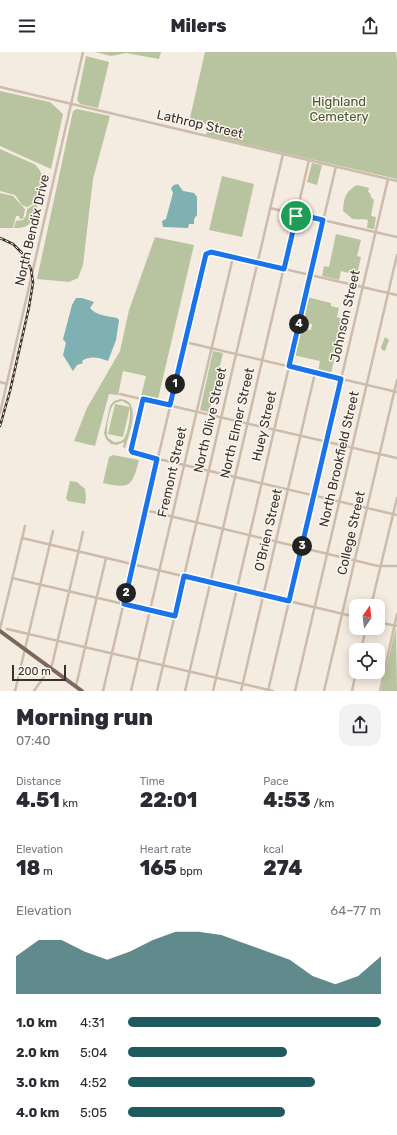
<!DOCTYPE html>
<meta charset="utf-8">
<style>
body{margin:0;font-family:Rubik,sans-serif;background:#f2f2f3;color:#2b2b33;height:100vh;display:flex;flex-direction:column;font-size:15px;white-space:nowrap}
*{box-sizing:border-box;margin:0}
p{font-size:13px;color:#7c7c81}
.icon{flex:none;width:22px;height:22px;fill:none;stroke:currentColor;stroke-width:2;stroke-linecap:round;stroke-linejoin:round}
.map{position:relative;height:639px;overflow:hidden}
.panel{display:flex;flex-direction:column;background:#fff;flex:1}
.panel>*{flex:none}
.needle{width:26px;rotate:14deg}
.buttons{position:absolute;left:349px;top:547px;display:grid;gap:8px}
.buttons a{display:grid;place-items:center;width:36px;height:36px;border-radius:8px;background:#fff;box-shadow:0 2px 10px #0003;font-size:20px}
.scale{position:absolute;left:12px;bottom:10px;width:54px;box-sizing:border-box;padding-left:4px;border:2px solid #3b302b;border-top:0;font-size:11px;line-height:14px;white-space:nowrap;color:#3b302b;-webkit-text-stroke:3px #fbf5ee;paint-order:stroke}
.pin{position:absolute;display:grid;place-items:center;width:34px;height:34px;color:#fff;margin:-17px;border:2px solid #fff;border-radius:50%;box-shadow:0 1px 4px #0007}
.km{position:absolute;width:20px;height:20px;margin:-10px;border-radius:50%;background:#222;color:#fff;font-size:11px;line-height:20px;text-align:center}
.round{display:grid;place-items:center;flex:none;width:42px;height:42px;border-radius:12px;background:#f2f2f3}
.summary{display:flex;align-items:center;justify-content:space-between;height:68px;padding:0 16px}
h1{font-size:22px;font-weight:800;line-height:30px}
.metrics{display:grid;grid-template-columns:repeat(3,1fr);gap:6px;height:68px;padding:4px 16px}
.metrics div{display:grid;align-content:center}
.metrics b{font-size:20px;font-weight:800}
.metrics small{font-size:11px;font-weight:400}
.metrics p{font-size:11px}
.chart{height:112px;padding:8px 16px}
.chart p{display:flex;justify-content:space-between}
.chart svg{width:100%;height:72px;margin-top:4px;fill:#1f5a5e;opacity:.7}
ul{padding:0 16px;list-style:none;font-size:13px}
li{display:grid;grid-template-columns:64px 48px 1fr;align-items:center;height:30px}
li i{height:10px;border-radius:5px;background:#1f5a5e}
header{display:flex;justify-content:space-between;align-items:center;height:52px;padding:0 16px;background:#fff;font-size:18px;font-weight:800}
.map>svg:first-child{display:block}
</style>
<header><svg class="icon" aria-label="menu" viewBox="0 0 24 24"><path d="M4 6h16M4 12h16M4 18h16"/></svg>Milers<svg class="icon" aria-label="share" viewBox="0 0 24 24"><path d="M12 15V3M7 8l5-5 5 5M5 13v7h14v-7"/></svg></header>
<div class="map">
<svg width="397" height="639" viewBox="0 0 397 639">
<rect width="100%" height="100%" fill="#f4ebe1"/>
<!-- green -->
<path fill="#b8c4a0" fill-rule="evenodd" d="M 95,0 L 161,0 L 159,7 L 126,1 L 111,4 Z
M 205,0 L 396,0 L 397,8 L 397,127 L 206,83 L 209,73 L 190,66 Z
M 86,4 L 109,10 L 98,56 L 80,52 L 77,48 Z
M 0,39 L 50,50 L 63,62 L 51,117 L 0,94 Z
M 77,57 L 110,64 L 93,127 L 83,213 L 78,226 L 69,230 L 37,227 L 73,59 Z
M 0,97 L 34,112 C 47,122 42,135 38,149 L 27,155 L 22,153 L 15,143 L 0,139 Z
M 312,111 L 322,113 L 317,133 L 307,130 Z
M 222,124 L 254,132 L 242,185 L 209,178 Z
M 357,133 L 369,136 L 368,140 L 370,141 L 371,145 L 374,148 L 371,164 L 376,165 L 374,177 L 367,176 L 368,168 C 363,166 356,169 351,166 C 349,164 346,161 343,159 C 344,146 345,140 357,133 Z
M 0,141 L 13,144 L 25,157 L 23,167 L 20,167 L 19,164 L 16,164 L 13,176 L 0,176 Z
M 38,150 C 35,165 33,177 14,176 L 16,169 L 23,168 L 26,164 L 27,157 Z
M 336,182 L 361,188 L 357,204 L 361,205 L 357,223 L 341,219 L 339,228 L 322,224 L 324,214 L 329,215 Z
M 155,185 L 194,193 L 158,347 L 141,344 L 146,324 L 123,319 L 118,343 L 109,342 L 95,394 L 74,389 L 87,356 L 120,299 L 129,258 Z
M 307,245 L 331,251 L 331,254 L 339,256 L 337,265 L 343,267 L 331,322 L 318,319 L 320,309 L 293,303 L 299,275 L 311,278 L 312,272 L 301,270 Z
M 385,285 L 389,288 L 385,299 L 382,298 L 381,295 Z
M 213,299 L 223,301 L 209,360 L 200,358 Z
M 120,347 C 143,348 129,382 125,396 L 123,395 L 124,390 L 117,393 L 111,392 L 106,387 L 104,381 L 110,354 L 114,349 ZM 122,349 L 129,353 C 132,359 128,383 123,388 C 120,390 117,390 114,390 L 108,386 C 105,380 109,359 113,353 C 115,350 118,350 122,349 Z
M 115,352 L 130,355 L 123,385 L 108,382 Z
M 113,403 L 139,408 C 132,435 130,437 103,431 L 109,405 Z
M 70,429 L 77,430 L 85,437 L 86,446 L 85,452 L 68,449 L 66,446 Z
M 396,575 L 397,639 L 381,639 Z"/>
<!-- water -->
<path fill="#7fb0b2" d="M 178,132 L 183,139 L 194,141 L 197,145 L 197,163 L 194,167 L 194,172 L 189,172 L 188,176 L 163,175 L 162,169 L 166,167 L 173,141 L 171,136 L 174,133 Z
M 76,246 L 82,246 L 94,250 L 90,256 C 97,264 108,264 117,266 L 119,268 L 116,288 L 108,309 C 100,306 90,303 82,309 L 83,311 L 77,313 L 73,319 L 63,303 L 66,291 L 63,287 L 72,253 Z"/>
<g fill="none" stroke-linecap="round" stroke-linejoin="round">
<!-- minor -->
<path stroke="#cdbbac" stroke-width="2.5" d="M 0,35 L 397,129
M 270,156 L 397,185
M 185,290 L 397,340
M 0,330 L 7,332
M 120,342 L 397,406
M 143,347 L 131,398 L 133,401 L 397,463
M 0,361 L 83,0
M 145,458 L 378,514 L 397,514
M 22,486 L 356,565
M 12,526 L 175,564
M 371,554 L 397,446
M 378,570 L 397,574
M 0,577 L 25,474
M 7,577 L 273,639
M 361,598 L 366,576
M 76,634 L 106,506
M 15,639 L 53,479
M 34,639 L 52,613 L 83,480
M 103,639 L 206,202 L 211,200 L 397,243
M 131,639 L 233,205
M 157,639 L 283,102
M 185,639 L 309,108
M 213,639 L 336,114
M 241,639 L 315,321
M 268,639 L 388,127
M 295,639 L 397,203
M 324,639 L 397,328
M 352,639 L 356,620
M 380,639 L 397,562"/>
<!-- major -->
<path stroke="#7d675c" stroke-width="4" d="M 0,579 L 82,639"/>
<!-- rail casing -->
<g stroke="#3b302b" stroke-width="2.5">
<path id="rail" d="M 0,186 L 13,192 L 24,203 L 31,217 L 33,231 L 29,255 L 10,339 L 0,374"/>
</g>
<!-- rail -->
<use href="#rail" stroke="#fbf5ee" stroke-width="1" stroke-dasharray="3" stroke-linecap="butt"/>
</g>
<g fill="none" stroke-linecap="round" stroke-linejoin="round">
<!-- route casing -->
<g stroke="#fff" stroke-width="8">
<path id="route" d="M 297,162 L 323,168 L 289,314 L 341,327 L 289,549 L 184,524 L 175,564 L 124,552 L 157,407 L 132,400 L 131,398 L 143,347 L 170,353 L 206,202 L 211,200 L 284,217 Z"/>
</g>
<!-- route -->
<use href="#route" stroke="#1a73e8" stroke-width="5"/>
</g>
<g text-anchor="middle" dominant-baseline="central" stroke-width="3" stroke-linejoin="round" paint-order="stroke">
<!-- park labels -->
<g font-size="13" fill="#4a5a2e" stroke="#fbf5ee">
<text x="339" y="49">Highland<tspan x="339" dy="15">Cemetery</tspan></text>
</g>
<!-- street labels -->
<g font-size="13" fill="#3b302b" stroke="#fbf5ee">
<text transform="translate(200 72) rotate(13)">Lathrop Street</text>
<text transform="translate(32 178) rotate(-77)">North Bendix Drive</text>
<text transform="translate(345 264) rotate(-77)">Johnson Street</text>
<text transform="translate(210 368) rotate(-77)">North Olive Street</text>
<text transform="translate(237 371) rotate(-77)">North Elmer Street</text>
<text transform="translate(264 374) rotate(-77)">Huey Street</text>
<text transform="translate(339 407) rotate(-77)">North Brookfield Street</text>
<text transform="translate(172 420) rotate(-77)">Fremont Street</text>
<text transform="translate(268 478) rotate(-77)">O'Brien Street</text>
<text transform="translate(351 481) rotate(-77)">College Street</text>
</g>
</g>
</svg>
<div class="buttons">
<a><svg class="needle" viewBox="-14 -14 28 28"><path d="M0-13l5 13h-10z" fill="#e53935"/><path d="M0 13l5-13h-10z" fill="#7c7c81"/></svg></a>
<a><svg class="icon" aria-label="locate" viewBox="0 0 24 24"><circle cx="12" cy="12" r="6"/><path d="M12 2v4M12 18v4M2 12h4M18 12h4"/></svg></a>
</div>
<div class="scale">200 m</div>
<div class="pin" style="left:296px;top:164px;background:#1e9e55"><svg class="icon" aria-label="arrive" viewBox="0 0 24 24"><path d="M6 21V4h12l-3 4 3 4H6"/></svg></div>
<b class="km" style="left:175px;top:332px">1</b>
<b class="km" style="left:126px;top:541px">2</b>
<b class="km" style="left:302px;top:494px">3</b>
<b class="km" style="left:299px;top:272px">4</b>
</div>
<section class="panel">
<div class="summary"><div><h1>Morning run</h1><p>07:40</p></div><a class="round"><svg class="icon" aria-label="share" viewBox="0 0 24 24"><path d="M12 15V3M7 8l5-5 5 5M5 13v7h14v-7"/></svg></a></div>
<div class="metrics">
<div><p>Distance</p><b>4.51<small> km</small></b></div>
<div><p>Time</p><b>22:01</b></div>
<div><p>Pace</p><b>4:53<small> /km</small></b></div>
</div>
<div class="metrics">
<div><p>Elevation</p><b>18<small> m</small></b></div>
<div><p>Heart rate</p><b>165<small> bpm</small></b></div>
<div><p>kcal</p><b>274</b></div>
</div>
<div class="chart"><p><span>Elevation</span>64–77 m</p>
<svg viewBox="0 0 160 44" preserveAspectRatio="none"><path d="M0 44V21L10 11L20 11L30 18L40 23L50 18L60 11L70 6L80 6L90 8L100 13L110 18L120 23L130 33L140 38L150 33L160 21V44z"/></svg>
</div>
<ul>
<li><b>1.0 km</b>4:31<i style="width:100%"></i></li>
<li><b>2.0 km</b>5:04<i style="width:63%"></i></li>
<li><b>3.0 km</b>4:52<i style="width:74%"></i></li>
<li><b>4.0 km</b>5:05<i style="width:62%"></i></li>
</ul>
</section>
